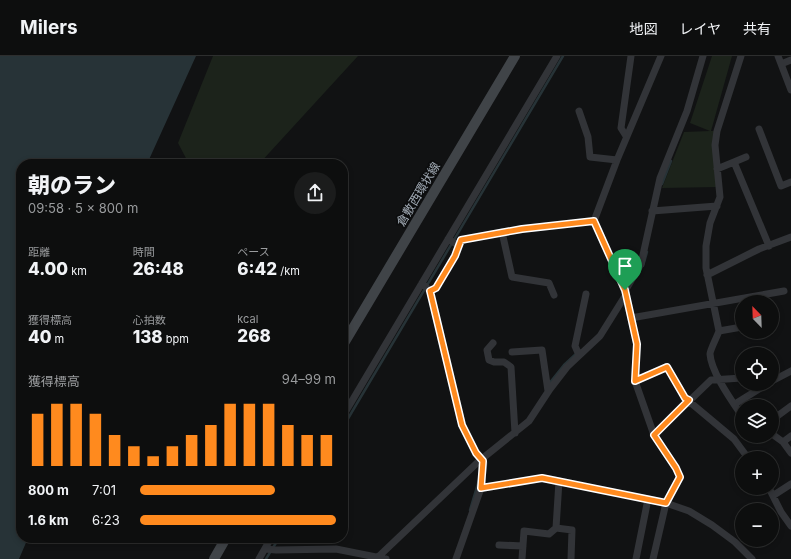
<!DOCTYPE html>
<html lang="ja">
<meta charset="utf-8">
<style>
body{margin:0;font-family:Inter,"Noto Sans JP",sans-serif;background:#1b1c1c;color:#f1f3f6;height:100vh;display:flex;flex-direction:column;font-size:15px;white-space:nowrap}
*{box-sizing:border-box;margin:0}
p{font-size:13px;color:#9a9c9e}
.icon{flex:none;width:22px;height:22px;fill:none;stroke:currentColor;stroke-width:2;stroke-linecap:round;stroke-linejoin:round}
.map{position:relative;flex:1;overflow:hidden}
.sheet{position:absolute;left:16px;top:103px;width:332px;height:384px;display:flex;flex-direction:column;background:#0d0e0e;border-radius:16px;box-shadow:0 2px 6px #0003,0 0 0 1px #2d2e2e}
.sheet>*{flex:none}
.needle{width:26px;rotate:337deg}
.buttons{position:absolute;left:735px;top:239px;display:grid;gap:8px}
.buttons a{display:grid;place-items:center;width:44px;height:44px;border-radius:50%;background:#0d0e0e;box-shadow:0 2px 6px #0003,0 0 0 1px #2d2e2e;font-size:20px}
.pin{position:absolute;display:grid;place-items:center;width:34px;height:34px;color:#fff;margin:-41px -17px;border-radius:50% 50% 50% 0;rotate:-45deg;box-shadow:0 0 4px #0007}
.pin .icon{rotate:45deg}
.round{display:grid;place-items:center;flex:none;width:42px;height:42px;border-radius:21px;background:#1b1c1c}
.summary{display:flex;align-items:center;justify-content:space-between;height:68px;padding:0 12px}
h1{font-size:22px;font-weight:800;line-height:30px}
.figures{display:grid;grid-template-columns:repeat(3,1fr);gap:6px;height:68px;padding:4px 12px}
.figures div{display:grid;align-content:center}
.figures b{font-size:17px;font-weight:800}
.figures small{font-size:11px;font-weight:400}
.figures p{font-size:11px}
.chart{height:112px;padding:8px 12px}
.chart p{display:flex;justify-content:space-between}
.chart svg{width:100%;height:72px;margin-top:4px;stroke:#ff8a1e;stroke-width:6}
ul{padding:0 12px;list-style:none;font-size:13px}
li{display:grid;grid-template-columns:64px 48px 1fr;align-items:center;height:30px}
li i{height:10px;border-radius:5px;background:#ff8a1e}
header{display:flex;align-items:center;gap:24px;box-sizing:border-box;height:56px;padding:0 20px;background:#0d0e0e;border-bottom:1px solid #2d2e2e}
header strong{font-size:19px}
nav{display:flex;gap:22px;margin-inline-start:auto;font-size:14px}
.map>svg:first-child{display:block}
</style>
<header>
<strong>Milers</strong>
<nav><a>地図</a><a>レイヤ</a><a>共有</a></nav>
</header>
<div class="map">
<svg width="791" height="503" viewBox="0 0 791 503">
<rect width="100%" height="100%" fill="#111213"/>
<!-- green -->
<path fill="#1c231b" d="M 213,0 L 358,0 L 259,108 L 189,108 L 178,87 Z
M 712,0 L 732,0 L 711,75 L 718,75 L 718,131 L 662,132 L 684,76 L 710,75 L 690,67 Z"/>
<!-- water -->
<path fill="#273337" d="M 0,0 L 196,0 L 147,108 L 21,108 L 21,482 L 28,482 L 19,503 L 0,503 Z"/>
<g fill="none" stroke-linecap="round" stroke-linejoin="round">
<!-- stream -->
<path stroke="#273337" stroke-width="2.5" d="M 662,128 L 671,105
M 643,210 L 647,196
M 548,329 L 564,309 L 577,297
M 343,371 L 563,0
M 470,454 L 479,424
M 266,503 L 279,482"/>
<!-- street -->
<path stroke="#323438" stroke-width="7" d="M 741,0 L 717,75 L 715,89 L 720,141 L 710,167 L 706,190 L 706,212 L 719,275 C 717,281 710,294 710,298 C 711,316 732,345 742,360
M 778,0 L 791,34
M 781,8 L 791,4
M 579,55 L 588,81 L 590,101 L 617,104 L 661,0
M 759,73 L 781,130 L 791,126
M 626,80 L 621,72 L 631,0
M 617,104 L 594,165 L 625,234
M 734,106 L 746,101
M 717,113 L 734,106 L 769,190
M 652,155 L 717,150
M 502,176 L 512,221 L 549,227 L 554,239
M 448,183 L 458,189 L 461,184 L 522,173 L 594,165
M 707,219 L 759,193 L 791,181
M 422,227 L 430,235 L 462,369 L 476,397 L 484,407 L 481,432 L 456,503
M 430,235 L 436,232 L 455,200 L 458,189
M 631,262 L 784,235
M 719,275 L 742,271
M 493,287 L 487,294 L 489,304 L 494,306 L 504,306 L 511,311 L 515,377
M 512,296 L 542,294 L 548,335
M 579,299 L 575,290 L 586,238
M 635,325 L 667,311 L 685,342 L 734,383 L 748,402
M 772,325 L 791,315
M 735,348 L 767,328
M 343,360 L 557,0
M 772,364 L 791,350
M 772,378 L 783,386 L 791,397
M 654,379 L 711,324 L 742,322
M 783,386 L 791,380
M 559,425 L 556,472 L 572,474 L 571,503
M 481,432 L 542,422 L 666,447 L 689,455 L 712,469 L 735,486 L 752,503
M 769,432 L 781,456 L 791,470
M 774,439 L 791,428
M 499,489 L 523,490
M 265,493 L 276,494 L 336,493 L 386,503
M 259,503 L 271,482
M 376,503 L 478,406 L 529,365 L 550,333 L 567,311 L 600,280 L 625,240
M 522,503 L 524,475 L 549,478 L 556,472
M 636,503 L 648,443
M 653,503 L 666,447 L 680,421 L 676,412 L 654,379 L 635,325 L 637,288 L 625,235 L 641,208 L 660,122 L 687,55 L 703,0"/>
<!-- secondary -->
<path stroke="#404448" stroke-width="10" d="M 343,289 L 515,0
M 214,503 L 226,482"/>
</g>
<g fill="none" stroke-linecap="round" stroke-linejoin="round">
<!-- route casing -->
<g stroke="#fff" stroke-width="8">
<path id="route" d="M 594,165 L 625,234 L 637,288 L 635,325 L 667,311 L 685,342 L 689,344 L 654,379 L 676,412 L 680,421 L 666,447 L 542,422 L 481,432 L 483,405 L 476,397 L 462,369 L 430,235 L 436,232 L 455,200 L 461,184 L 522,173 Z"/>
</g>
<!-- route -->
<use href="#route" stroke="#ff8a1e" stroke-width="5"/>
</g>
<g text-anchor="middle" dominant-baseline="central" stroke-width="3.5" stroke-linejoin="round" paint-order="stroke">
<!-- street labels -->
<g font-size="12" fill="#a2abb5" stroke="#0c0d0e">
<text transform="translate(418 138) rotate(-59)">倉敷西環状線</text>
</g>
</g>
</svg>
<div class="buttons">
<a><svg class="needle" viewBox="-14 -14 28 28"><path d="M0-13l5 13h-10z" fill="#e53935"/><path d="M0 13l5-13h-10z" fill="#9a9c9e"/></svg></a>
<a><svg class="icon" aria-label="locate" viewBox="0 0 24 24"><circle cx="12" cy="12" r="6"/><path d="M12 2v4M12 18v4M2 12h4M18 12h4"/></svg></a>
<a><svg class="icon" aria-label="layers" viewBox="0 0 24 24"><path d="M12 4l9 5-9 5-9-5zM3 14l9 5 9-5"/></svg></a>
<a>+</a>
<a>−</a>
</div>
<div class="pin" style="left:625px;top:234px;background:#1e9e55"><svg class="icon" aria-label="arrive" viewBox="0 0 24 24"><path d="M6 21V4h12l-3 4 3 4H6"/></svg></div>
<section class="sheet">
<div class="summary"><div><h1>朝のラン</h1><p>09:58 · 5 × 800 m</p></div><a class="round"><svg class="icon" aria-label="share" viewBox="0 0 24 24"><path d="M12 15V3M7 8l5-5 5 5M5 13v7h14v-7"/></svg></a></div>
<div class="figures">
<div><p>距離</p><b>4.00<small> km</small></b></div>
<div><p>時間</p><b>26:48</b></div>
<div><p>ペース</p><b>6:42<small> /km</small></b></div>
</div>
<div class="figures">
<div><p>獲得標高</p><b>40<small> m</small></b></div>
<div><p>心拍数</p><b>138<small> bpm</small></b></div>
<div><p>kcal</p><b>268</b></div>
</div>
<div class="chart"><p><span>獲得標高</span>94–99 m</p>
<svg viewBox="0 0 160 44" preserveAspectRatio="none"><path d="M5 44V12M15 44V6M25 44V6M35 44V12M45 44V25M55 44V32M65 44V38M75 44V32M85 44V25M95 44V19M105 44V6M115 44V6M125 44V6M135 44V19M145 44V25M155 44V25"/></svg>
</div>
<ul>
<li><b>800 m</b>7:01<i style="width:69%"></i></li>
<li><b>1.6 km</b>6:23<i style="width:100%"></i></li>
</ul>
</section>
</div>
